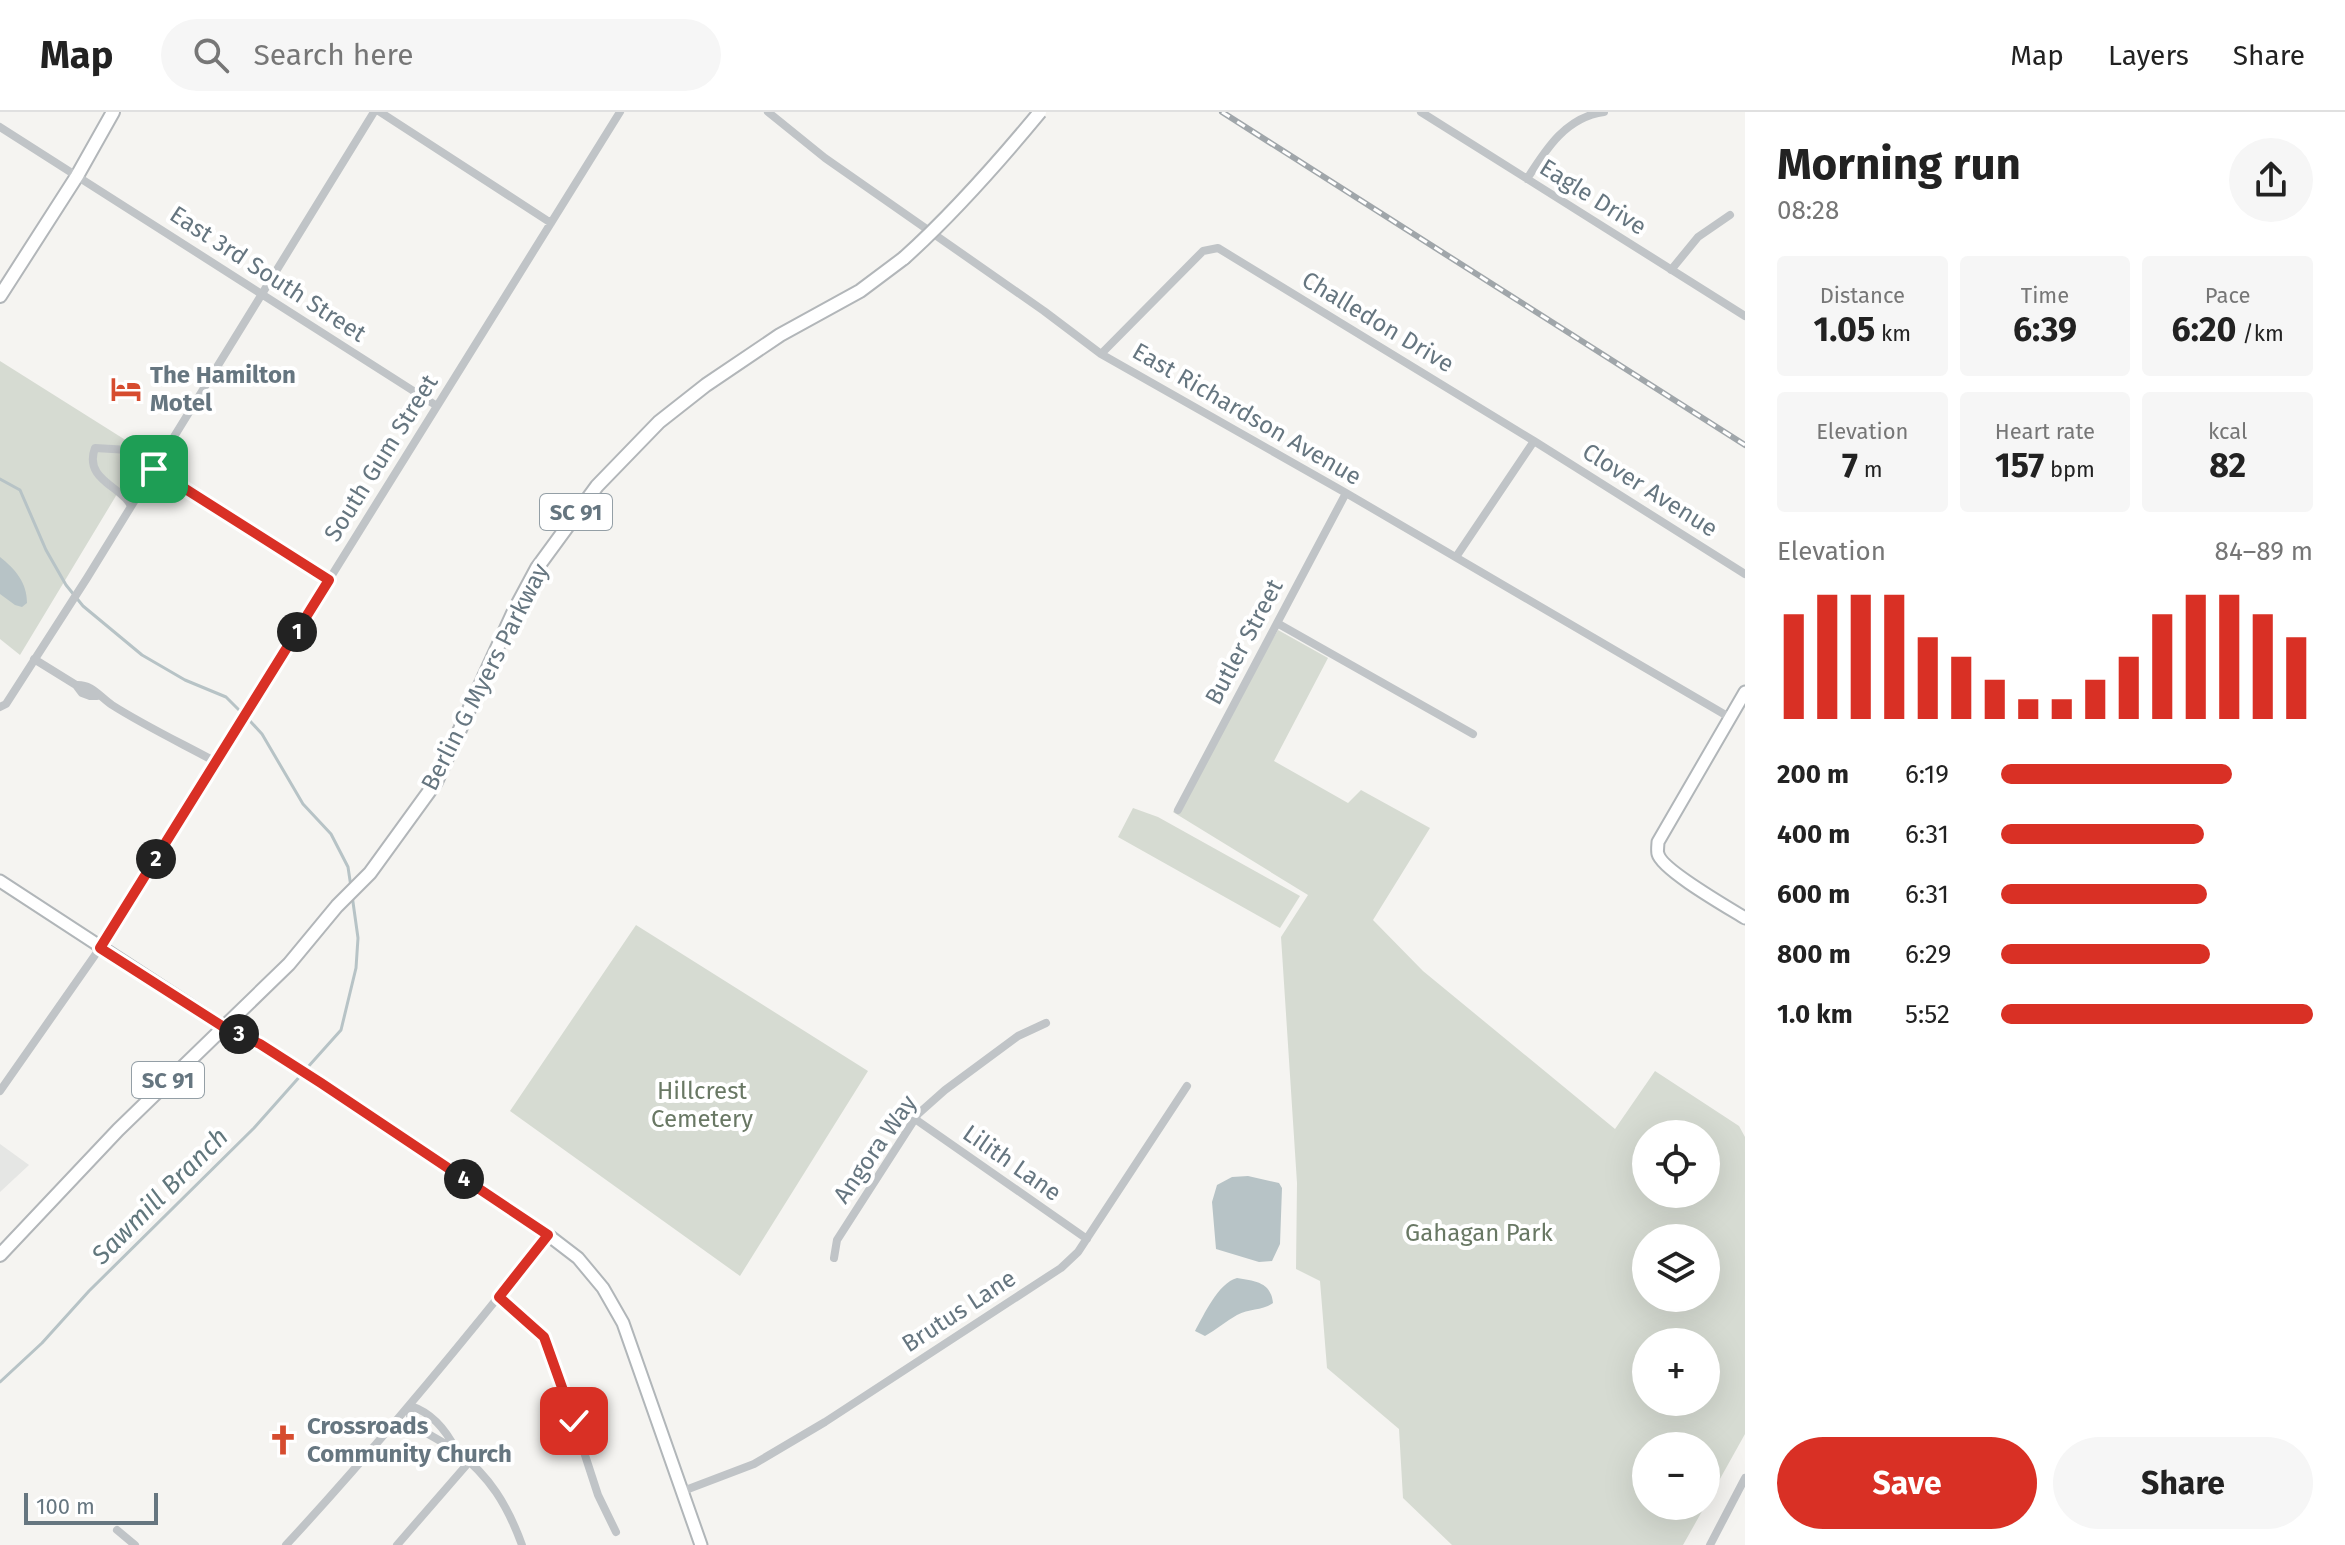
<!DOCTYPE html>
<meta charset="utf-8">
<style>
body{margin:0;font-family:"Fira Sans",sans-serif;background:#f6f6f6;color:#222;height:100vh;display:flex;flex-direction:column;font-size:30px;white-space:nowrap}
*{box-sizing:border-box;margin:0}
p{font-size:26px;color:#767676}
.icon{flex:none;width:44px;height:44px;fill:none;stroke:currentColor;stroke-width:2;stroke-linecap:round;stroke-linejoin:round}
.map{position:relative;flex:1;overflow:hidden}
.sheet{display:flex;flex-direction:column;background:#fff;width:600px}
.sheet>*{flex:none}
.tools{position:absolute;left:1632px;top:1008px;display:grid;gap:16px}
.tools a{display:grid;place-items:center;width:88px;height:88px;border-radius:50%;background:#fff;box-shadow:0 8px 32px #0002;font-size:40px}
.scale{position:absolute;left:24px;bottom:20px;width:134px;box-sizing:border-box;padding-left:8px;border:4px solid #667680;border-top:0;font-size:22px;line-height:28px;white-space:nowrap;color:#667680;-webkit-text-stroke:6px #fff;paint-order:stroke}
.pin{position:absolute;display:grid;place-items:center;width:68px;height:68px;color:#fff;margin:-34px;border-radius:16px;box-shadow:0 4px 12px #0006}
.km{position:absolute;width:40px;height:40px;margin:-20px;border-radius:50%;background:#222;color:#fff;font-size:22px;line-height:40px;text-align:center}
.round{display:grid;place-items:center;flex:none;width:84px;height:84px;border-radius:42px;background:#f6f6f6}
.overview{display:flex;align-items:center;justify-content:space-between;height:136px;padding:0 32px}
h1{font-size:44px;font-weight:700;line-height:60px}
.figures{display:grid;grid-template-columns:repeat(3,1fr);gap:12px;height:136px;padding:8px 32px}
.figures div{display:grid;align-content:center;border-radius:8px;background:#f6f6f6;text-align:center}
.figures b{font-size:34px;font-weight:700}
.figures small{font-size:22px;font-weight:400}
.figures p{font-size:22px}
.chart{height:224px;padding:16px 32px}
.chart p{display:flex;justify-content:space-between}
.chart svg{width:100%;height:144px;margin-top:8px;stroke:#d93025;stroke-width:6}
.button{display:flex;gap:16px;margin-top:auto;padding:16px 32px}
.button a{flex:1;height:92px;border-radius:48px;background:#d93025;color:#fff;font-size:32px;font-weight:700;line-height:92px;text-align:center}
.button a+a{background:#f6f6f6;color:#222}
ul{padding:0 32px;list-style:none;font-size:26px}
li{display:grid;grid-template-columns:128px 96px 1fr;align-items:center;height:60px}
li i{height:20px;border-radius:10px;background:#d93025}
header{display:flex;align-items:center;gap:48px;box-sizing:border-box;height:112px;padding:0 40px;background:#fff;border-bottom:2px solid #e0e0e0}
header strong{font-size:38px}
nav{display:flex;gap:44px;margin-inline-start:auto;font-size:28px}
.search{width:560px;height:72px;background:#f6f6f6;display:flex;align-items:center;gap:20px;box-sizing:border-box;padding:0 28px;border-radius:44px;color:#767676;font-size:30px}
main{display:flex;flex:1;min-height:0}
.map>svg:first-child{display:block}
</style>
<header>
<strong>Map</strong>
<div class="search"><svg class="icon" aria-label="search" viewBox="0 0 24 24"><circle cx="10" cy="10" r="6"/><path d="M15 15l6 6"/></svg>Search here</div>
<nav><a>Map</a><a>Layers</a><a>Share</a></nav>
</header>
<main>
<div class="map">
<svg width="1745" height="1433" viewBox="0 0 1745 1433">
<rect width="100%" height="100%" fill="#f5f4f1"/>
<!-- built -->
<path fill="#e5e6e4" d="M 0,1032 L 29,1053 L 0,1080 Z"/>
<!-- green -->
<path fill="#d6dbd2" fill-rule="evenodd" d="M 0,249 L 143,339 L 20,543 L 0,527 Z
M 1278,518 L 1328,546 L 1274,649 L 1348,691 L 1361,678 L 1430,716 L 1373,808 L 1423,859 L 1615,1017 L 1655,959 L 1739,1014 L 1745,1025 L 1745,1322 L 1706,1392 L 1706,1334 L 1646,1334 L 1646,1394 L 1705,1394 L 1683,1433 L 1452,1433 L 1403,1386 L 1399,1317 L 1327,1256 L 1320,1169 L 1296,1157 L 1297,1071 L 1281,825 L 1308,783 L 1173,700 ZM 1646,1022 L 1706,1022 L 1706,1082 L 1646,1082 ZM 1646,1126 L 1706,1126 L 1706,1186 L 1646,1186 ZM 1646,1230 L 1706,1230 L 1706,1290 L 1646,1290 Z
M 1133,696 L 1158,705 L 1300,784 L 1280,816 L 1118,725 Z
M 636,813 L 868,959 L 740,1164 L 510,999 Z"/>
<!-- water -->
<path fill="#b7c3c6" d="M 0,445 C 15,457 27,470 27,491 L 22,495 L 15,493 L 0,482 Z
M 1248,1064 L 1279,1071 L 1282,1076 L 1280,1132 L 1272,1149 L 1259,1150 L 1216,1137 L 1212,1090 L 1217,1073 L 1232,1065 Z
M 1237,1166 C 1255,1169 1271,1170 1273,1191 C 1262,1199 1249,1196 1237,1203 C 1226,1209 1216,1218 1205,1224 L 1195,1219 C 1204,1203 1218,1171 1237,1166 Z"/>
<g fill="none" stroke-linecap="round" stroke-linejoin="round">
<!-- stream -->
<path stroke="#b7c3c6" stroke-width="3" d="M 0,367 L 20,378 L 46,438 L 66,473 L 83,494 L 142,543 L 185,568 L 226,585 L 239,598
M 250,609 L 262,622 L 303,692 L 331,722 L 348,755 L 351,775
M 307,956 L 341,918 L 356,856 L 358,826 L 352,783
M 0,1270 L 42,1231 L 89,1179 L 254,1016 L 302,962"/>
<!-- secondary casing -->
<g stroke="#b1b6b9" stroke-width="15">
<path id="secondary" d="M 1745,580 L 1658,730 C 1658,732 1657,740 1658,742 C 1662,758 1729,796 1745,806
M 0,769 L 222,914 L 260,932 L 321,971 L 548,1123 L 578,1146 L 603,1176 L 623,1211 L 701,1433"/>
</g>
<!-- primary casing -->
<g stroke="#b2b6b9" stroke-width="16">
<path id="primary" d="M 0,184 L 77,64 L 113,0
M 0,1143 L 118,1018 L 289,852 L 337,794 L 370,761 L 436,670 L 514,499 L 537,456 L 597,374 L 659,310 L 706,273 L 780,223 L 860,179 L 904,146"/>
</g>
<!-- street -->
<path stroke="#c0c4c7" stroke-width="8" d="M 380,0 L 551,111
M 768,0 L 825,46 L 1044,199 L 1101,242 L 1346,381 L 1729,605
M 1421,0 L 1745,204
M 0,15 L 437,294
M 1527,67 C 1546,37 1566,5 1604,0
M 1671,158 L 1698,125 L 1730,103
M 1101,242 L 1203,139 L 1218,136 L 1534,329 L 1745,462
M 131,394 C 123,375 83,368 95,336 L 129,338 L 329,468
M 1456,445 L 1534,329
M 1277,511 L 1473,622
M 34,547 L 76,573 L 82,581 L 90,584 L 97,584
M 76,573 C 92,572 99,584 112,593 C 145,614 181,631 216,650
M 0,595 L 6,592 L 87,466 L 374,0
M 1178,698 L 1346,381
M 0,979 L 100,836 L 620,0
M 915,1007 L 1087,1127
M 834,1146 L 837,1128 L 918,1002 L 945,978 L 1018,924 L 1046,911
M 499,1185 L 544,1225 L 550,1236 L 598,1383 L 616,1420
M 411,1294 C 432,1301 446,1318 456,1338 L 423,1319 L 410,1306 Z
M 456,1338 C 490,1365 507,1392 522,1433
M 683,1379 L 754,1352 L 825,1310 L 1061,1156 L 1078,1140 L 1187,974
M 117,1418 L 135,1433
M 286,1433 C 378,1334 464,1229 548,1123
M 397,1433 L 470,1349
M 1710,1433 L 1745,1366"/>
<!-- secondary -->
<use href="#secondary" stroke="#fff" stroke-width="11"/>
<!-- primary -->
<use href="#primary" stroke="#fff" stroke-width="12"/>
<!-- rail casing -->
<g stroke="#a0a6aa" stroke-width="6">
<path id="rail" d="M 1222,0 L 1745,333"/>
</g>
<!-- rail -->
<use href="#rail" stroke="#fff" stroke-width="3" stroke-dasharray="9" stroke-linecap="butt"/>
<!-- primary-bridge casing -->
<g stroke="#b2b6b9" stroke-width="16" stroke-linecap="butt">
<path id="primary-bridge" d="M 904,146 C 954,101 997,52 1040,0"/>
</g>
<!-- primary-bridge -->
<use href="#primary-bridge" stroke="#fff" stroke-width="12"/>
</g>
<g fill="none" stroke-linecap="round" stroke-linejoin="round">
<!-- route casing -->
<g stroke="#fff" stroke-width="16">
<path id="route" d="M 154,357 L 329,468 L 100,836 L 222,914 L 260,932 L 321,971 L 548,1123 L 499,1185 L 544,1225 L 574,1309"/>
</g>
<!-- route -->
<use href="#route" stroke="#d93025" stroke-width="10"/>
</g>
<!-- icons -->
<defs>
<g id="hotel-bare" transform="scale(2.4)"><path d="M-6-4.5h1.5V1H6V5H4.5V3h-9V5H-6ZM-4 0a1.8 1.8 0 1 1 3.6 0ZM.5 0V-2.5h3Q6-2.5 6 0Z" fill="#d64c2f" stroke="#fff" stroke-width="2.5" paint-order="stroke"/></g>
<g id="church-bare" transform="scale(2.4)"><path d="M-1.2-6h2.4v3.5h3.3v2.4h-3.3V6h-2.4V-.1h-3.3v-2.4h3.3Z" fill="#d64c2f" stroke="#fff" stroke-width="2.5" paint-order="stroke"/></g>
</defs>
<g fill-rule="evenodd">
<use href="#hotel-bare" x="126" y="277"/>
<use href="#church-bare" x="283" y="1328"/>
</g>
<g text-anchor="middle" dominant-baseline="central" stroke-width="8" stroke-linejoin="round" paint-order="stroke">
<!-- shield labels -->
<g fill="#fff" stroke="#949fa6" stroke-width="2">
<rect x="540" y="382" width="72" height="36" rx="6"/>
<rect x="132" y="950" width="72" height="36" rx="6"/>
</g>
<g font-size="22" font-weight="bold" fill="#667680">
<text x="576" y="400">SC 91</text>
<text x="168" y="968">SC 91</text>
</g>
<!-- street labels -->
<g font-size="24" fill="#667680" stroke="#fff">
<text transform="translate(1593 85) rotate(32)">Eagle Drive</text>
<text transform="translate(268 162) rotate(33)">East 3rd South Street</text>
<text transform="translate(1378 210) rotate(31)">Challedon Drive</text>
<text transform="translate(1247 302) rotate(30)">East Richardson Avenue</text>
<text transform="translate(381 346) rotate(-58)">South Gum Street</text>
<text transform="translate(1650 378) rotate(32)">Clover Avenue</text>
<text transform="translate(1244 530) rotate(-62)">Butler Street</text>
<text transform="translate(485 565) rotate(-63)">Berlin G Myers Parkway</text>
<text transform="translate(875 1037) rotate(-55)">Angora Way</text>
<text transform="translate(1012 1051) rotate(35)">Lilith Lane</text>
<text transform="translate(959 1199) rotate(-33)">Brutus Lane</text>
</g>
<!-- poi labels -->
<g font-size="24" font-weight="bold" fill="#667680" stroke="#fff" text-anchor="start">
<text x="150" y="263">The Hamilton<tspan x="150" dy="28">Motel</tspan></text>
<text x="307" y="1314">Crossroads<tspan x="307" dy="28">Community Church</tspan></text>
</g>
<!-- park labels -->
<g font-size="24" fill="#697864" stroke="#fff">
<text x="702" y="979">Hillcrest<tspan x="702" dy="28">Cemetery</tspan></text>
<text x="1479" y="1121">Gahagan Park</text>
</g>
<!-- water labels -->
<g font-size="26" font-style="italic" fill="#61777d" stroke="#fff">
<text transform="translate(160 1084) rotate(-45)">Sawmill Branch</text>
</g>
</g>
</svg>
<div class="tools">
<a><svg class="icon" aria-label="locate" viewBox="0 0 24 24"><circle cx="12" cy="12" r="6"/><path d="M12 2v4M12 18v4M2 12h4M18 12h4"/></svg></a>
<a><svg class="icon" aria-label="layers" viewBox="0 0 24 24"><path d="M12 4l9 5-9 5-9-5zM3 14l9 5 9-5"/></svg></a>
<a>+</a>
<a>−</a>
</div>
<div class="scale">100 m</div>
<div class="pin" style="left:154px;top:357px;background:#1e9e55"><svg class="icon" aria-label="arrive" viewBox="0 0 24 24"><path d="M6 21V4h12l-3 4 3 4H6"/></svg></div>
<div class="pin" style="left:574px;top:1309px;background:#d93025"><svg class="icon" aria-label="check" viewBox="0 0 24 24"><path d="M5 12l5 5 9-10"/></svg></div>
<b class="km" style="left:297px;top:520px">1</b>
<b class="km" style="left:156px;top:747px">2</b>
<b class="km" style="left:239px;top:922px">3</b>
<b class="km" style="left:464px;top:1067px">4</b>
</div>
<section class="sheet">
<div class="overview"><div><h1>Morning run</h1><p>08:28</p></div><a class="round"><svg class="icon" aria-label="share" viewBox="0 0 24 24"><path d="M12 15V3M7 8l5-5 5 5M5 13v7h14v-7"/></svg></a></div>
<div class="figures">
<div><p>Distance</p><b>1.05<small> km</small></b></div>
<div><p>Time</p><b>6:39</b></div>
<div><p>Pace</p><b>6:20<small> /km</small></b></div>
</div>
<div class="figures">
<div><p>Elevation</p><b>7<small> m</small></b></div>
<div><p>Heart rate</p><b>157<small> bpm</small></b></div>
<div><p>kcal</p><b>82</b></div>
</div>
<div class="chart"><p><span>Elevation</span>84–89 m</p>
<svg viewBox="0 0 160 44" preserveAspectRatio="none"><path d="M5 44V12M15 44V6M25 44V6M35 44V6M45 44V19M55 44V25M65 44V32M75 44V38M85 44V38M95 44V32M105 44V25M115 44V12M125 44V6M135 44V6M145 44V12M155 44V19"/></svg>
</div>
<ul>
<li><b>200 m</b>6:19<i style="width:74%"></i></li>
<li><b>400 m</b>6:31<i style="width:65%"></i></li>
<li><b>600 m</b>6:31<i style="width:66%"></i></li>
<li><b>800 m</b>6:29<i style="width:67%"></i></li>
<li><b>1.0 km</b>5:52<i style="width:100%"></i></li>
</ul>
<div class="button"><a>Save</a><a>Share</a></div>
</section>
</main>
